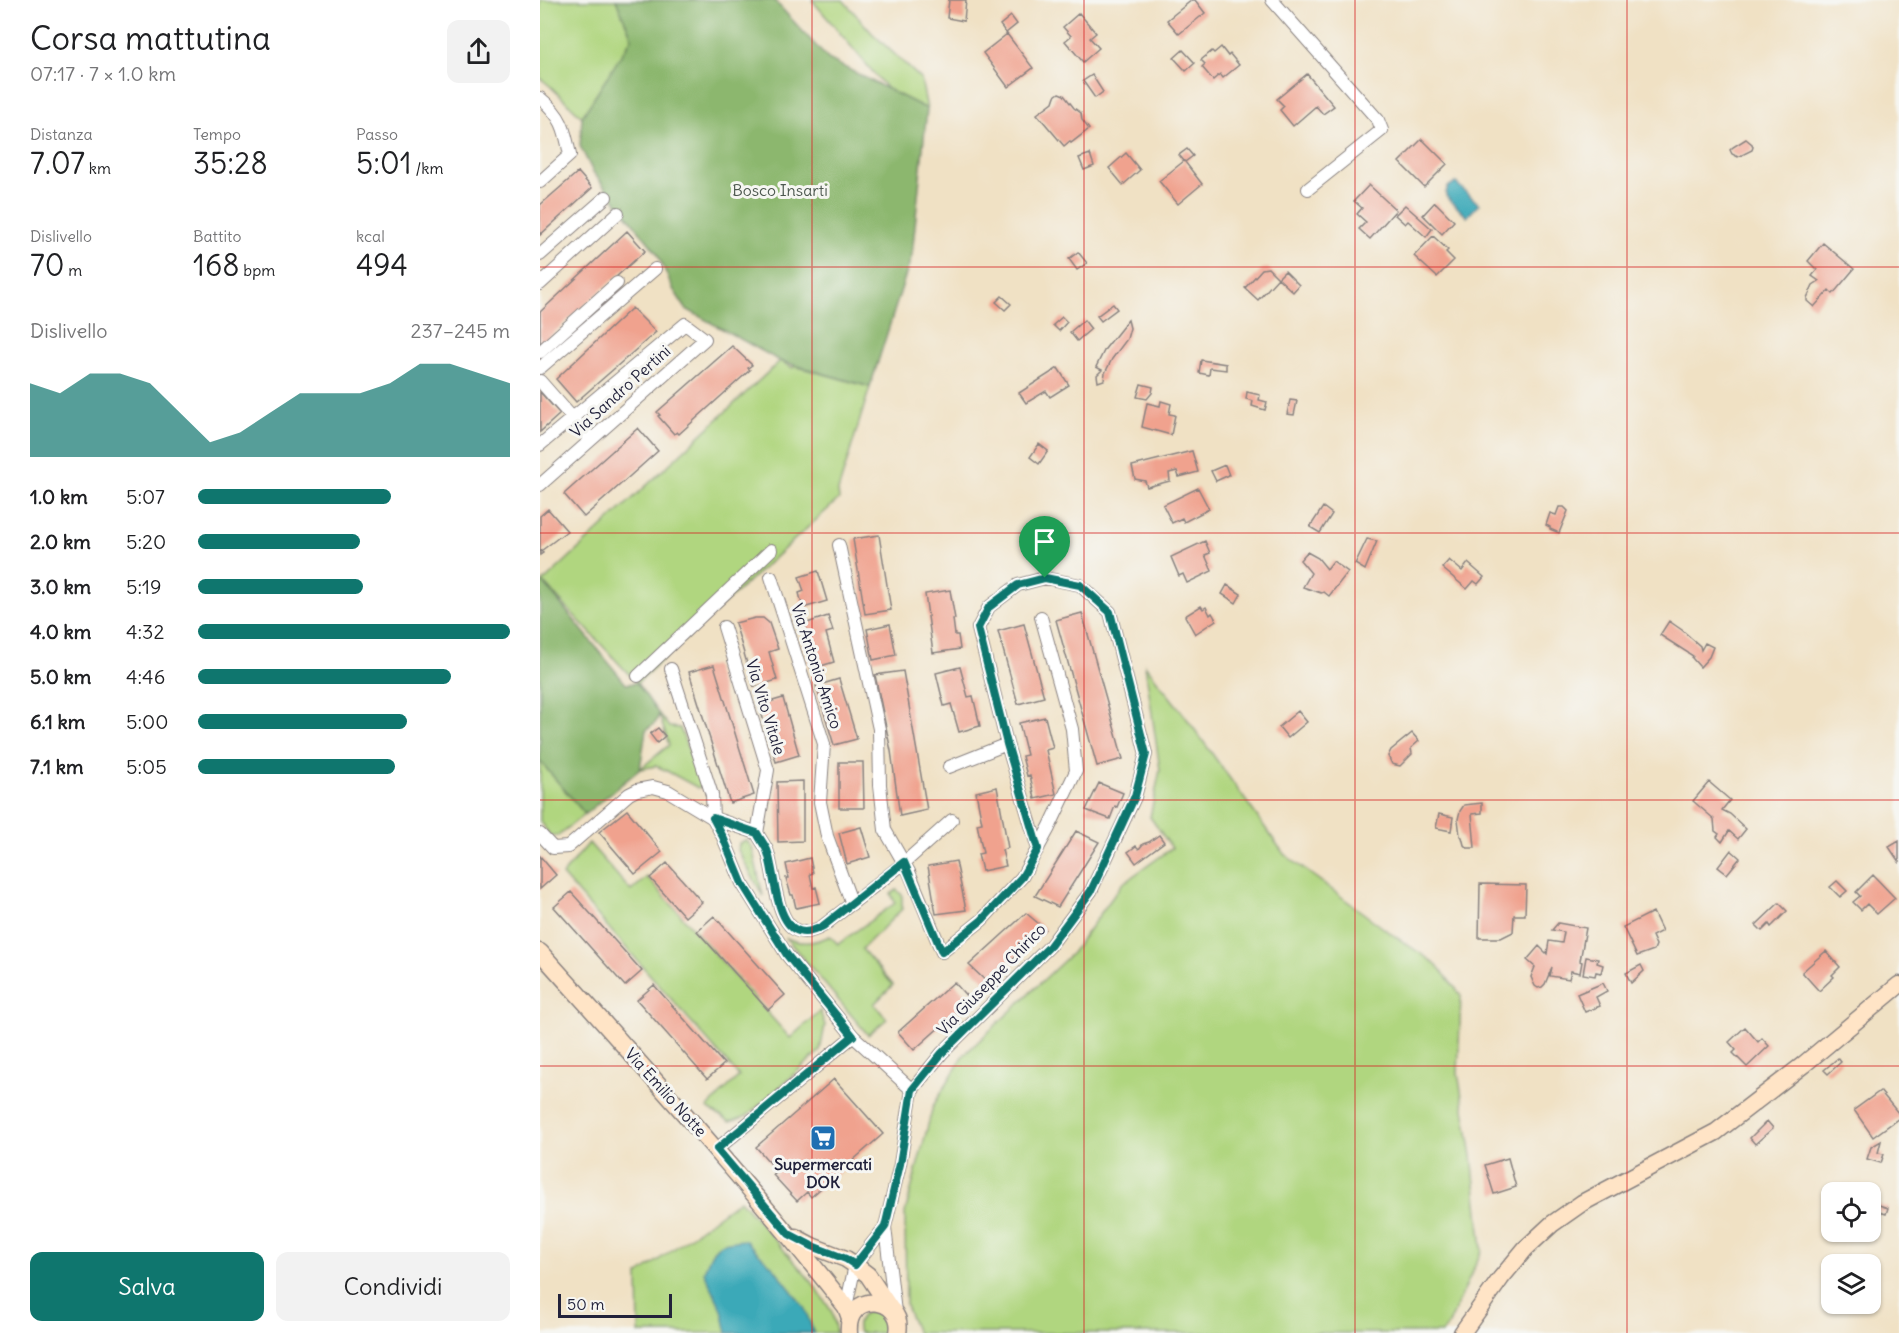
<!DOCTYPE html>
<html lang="it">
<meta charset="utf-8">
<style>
body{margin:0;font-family:Delius,sans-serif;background:#f2f2f2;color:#202124;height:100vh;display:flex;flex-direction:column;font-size:22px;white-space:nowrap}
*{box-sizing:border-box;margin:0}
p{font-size:20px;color:#757577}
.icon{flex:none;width:33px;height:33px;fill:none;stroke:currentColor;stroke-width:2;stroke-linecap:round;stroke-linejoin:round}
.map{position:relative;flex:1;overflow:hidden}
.details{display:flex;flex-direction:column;background:#fff;width:540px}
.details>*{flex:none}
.fabs{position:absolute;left:1281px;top:1182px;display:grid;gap:12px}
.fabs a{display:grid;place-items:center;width:60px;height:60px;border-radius:12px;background:#fff;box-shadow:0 2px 4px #0004;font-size:30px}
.scale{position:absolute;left:18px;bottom:15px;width:114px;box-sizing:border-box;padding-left:6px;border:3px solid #22223b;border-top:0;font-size:16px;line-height:21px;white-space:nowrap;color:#22223b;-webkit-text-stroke:4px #f6f6f2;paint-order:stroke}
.pin{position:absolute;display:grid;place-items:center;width:51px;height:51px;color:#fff;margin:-62px -26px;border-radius:50% 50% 50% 0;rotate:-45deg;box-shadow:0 0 6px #0007}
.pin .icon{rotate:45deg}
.round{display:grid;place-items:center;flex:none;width:63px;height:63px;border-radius:12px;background:#f2f2f2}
.summary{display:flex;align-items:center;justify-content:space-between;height:102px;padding:0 30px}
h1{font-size:33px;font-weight:600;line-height:45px}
.stats{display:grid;grid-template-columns:repeat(3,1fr);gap:9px;height:102px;padding:6px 30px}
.stats div{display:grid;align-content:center}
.stats b{font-size:30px;font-weight:600}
.stats small{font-size:16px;font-weight:400}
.stats p{font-size:16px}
.chart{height:168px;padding:12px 30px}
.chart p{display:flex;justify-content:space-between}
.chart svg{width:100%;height:108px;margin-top:6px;fill:#0f766e;opacity:.7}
.button{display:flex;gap:12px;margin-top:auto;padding:12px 30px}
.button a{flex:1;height:69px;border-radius:12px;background:#0f766e;color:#fff;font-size:24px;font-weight:600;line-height:69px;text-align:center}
.button a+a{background:#f2f2f2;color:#202124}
ul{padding:0 30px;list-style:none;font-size:20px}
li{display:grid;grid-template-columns:96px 72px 1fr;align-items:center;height:45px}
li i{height:15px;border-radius:8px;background:#0f766e}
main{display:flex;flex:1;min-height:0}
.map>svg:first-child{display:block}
</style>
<main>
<section class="details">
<div class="summary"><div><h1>Corsa mattutina</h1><p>07:17 · 7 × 1.0 km</p></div><a class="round"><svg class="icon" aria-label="share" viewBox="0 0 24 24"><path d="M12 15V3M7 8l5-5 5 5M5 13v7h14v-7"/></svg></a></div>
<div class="stats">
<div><p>Distanza</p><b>7.07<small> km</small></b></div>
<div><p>Tempo</p><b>35:28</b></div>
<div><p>Passo</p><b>5:01<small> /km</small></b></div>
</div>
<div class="stats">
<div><p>Dislivello</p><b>70<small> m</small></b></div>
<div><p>Battito</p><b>168<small> bpm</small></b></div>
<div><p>kcal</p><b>494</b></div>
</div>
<div class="chart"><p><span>Dislivello</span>237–245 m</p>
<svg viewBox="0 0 160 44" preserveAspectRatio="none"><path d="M0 44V14L10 18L20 10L30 10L40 14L50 26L60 38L70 34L80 26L90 18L100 18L110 18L120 14L130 6L140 6L150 10L160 14V44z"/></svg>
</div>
<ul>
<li><b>1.0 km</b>5:07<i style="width:62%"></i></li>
<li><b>2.0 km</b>5:20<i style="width:52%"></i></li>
<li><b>3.0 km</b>5:19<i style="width:53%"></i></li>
<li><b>4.0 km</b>4:32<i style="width:100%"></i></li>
<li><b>5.0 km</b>4:46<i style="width:81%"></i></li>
<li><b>6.1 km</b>5:00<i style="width:67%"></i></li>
<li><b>7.1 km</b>5:05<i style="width:63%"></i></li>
</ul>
<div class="button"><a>Salva</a><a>Condividi</a></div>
</section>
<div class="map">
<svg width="1359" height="1333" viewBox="0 0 1359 1333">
<rect width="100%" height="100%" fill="#f6f6f2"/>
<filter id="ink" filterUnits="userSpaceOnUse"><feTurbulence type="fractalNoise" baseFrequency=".0167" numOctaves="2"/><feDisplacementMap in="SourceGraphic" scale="12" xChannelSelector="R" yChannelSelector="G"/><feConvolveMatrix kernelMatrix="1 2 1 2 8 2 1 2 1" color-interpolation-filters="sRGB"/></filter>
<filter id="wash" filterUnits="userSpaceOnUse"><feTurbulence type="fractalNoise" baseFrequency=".008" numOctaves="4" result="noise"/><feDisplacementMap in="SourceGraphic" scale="24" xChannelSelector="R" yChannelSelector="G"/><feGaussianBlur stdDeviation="1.35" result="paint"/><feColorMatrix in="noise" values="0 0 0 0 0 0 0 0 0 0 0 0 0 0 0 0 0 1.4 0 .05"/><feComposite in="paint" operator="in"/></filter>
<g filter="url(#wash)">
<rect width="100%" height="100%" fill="#f0e1c4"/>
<!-- green -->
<path fill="#b0d67f" stroke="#697c5d" stroke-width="1.5" d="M 0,0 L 76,0 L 93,38 L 42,117 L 10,86 L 0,78 Z
M 272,0 L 303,0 L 332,33 L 381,79 L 387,109 L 348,90 Z
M 240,361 L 253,368 L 254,366 L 330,387 L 298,491 L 299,499 L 97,683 L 3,582 Z
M 605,665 L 645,716 L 744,854 L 850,933 L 896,964 L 921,995 L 918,1073 L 932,1156 L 942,1250 L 909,1324 L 902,1333 L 377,1333 L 366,1306 L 365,1213 L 393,1106 L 424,1055 L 532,953 L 582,884 L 632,848 L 610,817 L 620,770 Z
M 119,714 L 129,727 L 140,728 L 162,786 L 158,788 L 127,771 L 116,766 L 100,769 L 129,745 Z
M 0,761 L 45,814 L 18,836 L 10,835 L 0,822 Z
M 206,840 L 212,847 L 223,896 L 198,850 L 199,843 Z
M 49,843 L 91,891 L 107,877 L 250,1038 L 280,1011 L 285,1025 L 280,1051 L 207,1116 L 190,1122 L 167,1108 L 199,1076 L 22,875 Z
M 357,890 L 362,895 L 362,909 L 322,949 L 353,985 L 334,1004 L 347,1019 L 328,1035 L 246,938 C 262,945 274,943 290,936 L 298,944 L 355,903 L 351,894 Z
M 200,1200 L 272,1282 L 292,1312 L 296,1333 L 99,1333 L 98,1275 Z
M 328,1311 C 342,1309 351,1319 347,1333 L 319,1333 C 316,1324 319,1316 328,1311 Z"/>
<!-- forest -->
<path fill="#8cb76e" stroke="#576c54" stroke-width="1.5" d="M 76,0 L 234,0 L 288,59 L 387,109 L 372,255 L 330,387 L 240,361 L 146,309 L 133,289 L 117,253 L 53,172 L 40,146 L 42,117 L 92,38 Z
M 3,582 L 86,684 L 97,683 L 119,714 L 116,722 L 106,730 L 100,769 L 45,814 L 0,761 L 0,585 Z"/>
<!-- water -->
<path fill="#3aa9b8" stroke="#2e667a" stroke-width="1.5" d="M 916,183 L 939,204 L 927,217 L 906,196 C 906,188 908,185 916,183 Z
M 205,1240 L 235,1269 L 264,1307 L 274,1333 L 187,1333 L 182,1310 L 164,1272 C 174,1244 175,1243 205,1240 Z"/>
<g id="blocks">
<!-- building -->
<path fill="#f0a28e" d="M 409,0 L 426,0 L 424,21 L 407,18 Z
M 652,0 L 655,0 L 665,13 L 639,34 L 627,20 Z
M 539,13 L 556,33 L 550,38 L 559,48 L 543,62 L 525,41 L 531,36 L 523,27 Z
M 471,16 L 477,24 L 466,33 L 460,25 Z
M 467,34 L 493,68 L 468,87 L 443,53 Z
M 681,47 L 688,56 L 690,54 L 699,65 L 683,78 L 680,74 L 673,80 L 662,67 L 665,64 L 661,60 L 672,51 L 674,53 Z
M 643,50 L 655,63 L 646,71 L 634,58 Z
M 767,74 L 794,106 L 783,114 L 776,106 L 753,126 L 740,110 L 744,106 L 737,99 Z
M 552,75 L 563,92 L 555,98 L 543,81 Z
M 519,93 L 524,95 L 534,108 L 541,113 L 542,120 L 549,129 L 531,143 L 530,141 L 524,146 L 497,114 L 513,102 L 515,96 Z
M 882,139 L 907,164 L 884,187 L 859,162 Z
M 1206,139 L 1212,144 L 1213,147 L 1212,150 L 1198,157 L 1192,154 L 1190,150 L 1193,147 Z
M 647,149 L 653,156 L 645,162 L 662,184 L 638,204 L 619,181 L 644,161 L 639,155 Z
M 586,153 L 600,170 L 583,185 L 569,168 Z
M 550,154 L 554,166 L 544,170 L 539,158 Z
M 38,172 L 52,188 L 0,235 L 0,205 Z
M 829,185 L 856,210 L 830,239 L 819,229 L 826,222 L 817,214 L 822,208 L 814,201 Z
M 895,202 L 914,221 L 902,234 L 883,215 Z
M 865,205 L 892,229 L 886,237 L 868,221 L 865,224 L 855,215 Z
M 87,231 L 105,251 L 0,345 L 0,312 Z
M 893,236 L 908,250 L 906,252 L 914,260 L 897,277 L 874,256 Z
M 1283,243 L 1314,269 L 1293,294 L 1289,290 L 1274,307 L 1267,301 L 1267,298 L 1273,285 L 1279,281 L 1272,276 L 1277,270 L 1268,261 Z
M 538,252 L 547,263 L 537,270 L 529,259 Z
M 728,268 L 738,278 L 745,271 L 759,285 L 753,292 L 738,278 L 718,300 L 705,288 L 722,269 Z
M 462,296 L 471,304 L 465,310 L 456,302 Z
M 573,304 L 577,309 L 561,321 L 557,316 Z
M 92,308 L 116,332 L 36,402 L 16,379 Z
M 522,317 L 527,322 L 519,331 L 513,325 Z
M 544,320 L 551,329 L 537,341 L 530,332 Z
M 588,320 L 590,328 L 587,339 L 572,359 L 565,373 L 564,380 L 558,382 L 557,375 L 562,370 L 556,367 L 565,349 Z
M 192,346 L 212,365 L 208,368 L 210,370 L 139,434 L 137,432 L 134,434 L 118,416 L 120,415 L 117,412 Z
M 661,360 L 686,364 L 686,370 L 670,368 L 669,375 L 659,373 Z
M 518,368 L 529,385 L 510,397 L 506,391 L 486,403 L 479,393 Z
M 601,384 L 613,387 L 612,393 L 607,399 L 597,397 Z
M 0,392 L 20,414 L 0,432 Z
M 707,392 L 720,395 L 719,400 L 727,402 L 725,410 L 712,406 L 713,401 L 706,399 Z
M 750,400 L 757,401 L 754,415 L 747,414 Z
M 621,401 L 631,404 L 629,414 L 635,415 L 631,435 L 602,427 L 607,403 L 620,406 Z
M 98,428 L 118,451 L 44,517 L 24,494 Z
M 499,444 L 508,451 L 499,464 L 490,457 Z
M 652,451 L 658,472 L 639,477 L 637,471 L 629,473 L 630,481 L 607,487 L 605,481 L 595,479 L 592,466 Z
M 685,465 L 689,475 L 676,481 L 671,471 Z
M 658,488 L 669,509 L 644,522 L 642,518 L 632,523 L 623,505 Z
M 783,507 L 792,514 L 780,533 L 770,527 Z
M 1019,507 L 1024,507 L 1028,511 L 1019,533 L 1010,529 L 1010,527 L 1006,525 L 1010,513 L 1016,515 Z
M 8,509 L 27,531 L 1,551 L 3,553 L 0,555 L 0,516 Z
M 339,535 L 351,610 L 325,614 L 313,539 Z
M 827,539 L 837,541 L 825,570 L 815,564 Z
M 665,541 L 670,553 L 665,555 L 672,571 L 647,583 L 643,574 L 639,576 L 631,557 Z
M 767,552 L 778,558 L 787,569 L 793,561 L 808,572 L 789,596 L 784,592 L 781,593 L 763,587 L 771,573 L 760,560 Z
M 909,560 L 922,571 L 928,563 L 944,577 L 938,584 L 934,581 L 927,589 L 902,568 Z
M 278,571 L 287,601 L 263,608 L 259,593 L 264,591 L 259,577 Z
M 687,585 L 701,594 L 696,603 L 682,594 Z
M 410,590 L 415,619 L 413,619 L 415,635 L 418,635 L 420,649 L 393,653 L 385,594 Z
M 661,606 L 663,609 L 666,607 L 670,615 L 672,613 L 676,620 L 655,634 L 645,616 Z
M 542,613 L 583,759 L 557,766 L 516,620 Z
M 288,616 L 293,631 L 286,633 L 294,662 L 271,669 L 263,640 L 269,638 L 264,624 Z
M 215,618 L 223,618 L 229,623 L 238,649 L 229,652 L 237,680 L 214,687 L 195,623 Z
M 1129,621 L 1142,630 L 1160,646 L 1161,650 L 1165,643 L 1173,647 L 1169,657 L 1160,667 L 1152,658 L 1153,656 L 1120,635 Z
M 350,624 L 356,655 L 333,660 L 327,629 Z
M 484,624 L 504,697 L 478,704 L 458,631 Z
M 174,665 L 214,795 L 190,803 L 149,672 Z
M 420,667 L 428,697 L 433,696 L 440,726 L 419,732 L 411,704 L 404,706 L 396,673 Z
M 363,671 L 387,810 L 360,816 L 351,751 L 335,675 Z
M 299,679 L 317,739 L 294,745 L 276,686 Z
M 243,698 L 259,755 L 236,762 L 219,705 Z
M 758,711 L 767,722 L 748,738 L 739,727 Z
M 505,717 L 513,748 L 506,750 L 516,794 L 495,799 L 490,775 L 487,776 L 482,756 L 487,755 L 479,723 Z
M 118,728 L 125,736 L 117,743 L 110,734 Z
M 872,733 L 879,741 L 871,748 L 872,754 L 860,766 L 852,764 L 848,756 L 851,750 Z
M 299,762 L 323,762 L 324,808 L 299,808 Z
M 263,781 L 263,841 L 238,842 L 237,782 Z
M 1169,782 L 1190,800 L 1182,810 L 1190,814 L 1206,829 L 1198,839 L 1189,831 L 1182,842 L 1177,837 L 1179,834 L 1175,831 L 1174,819 L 1153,801 Z
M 559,783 L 583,793 L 577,807 L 575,806 L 570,819 L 546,810 Z
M 457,787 L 468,848 L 462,850 L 466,866 L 442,871 L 438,854 L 443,853 L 437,824 L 442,823 L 436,792 Z
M 942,803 L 942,813 L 932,814 L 935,848 L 927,848 L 924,845 L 922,837 L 920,836 L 918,819 L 920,811 L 924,805 Z
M 87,810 L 122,852 L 95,874 L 59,832 Z
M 899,814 L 913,817 L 911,831 L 896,828 Z
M 321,827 L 330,857 L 307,864 L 299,833 Z
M 536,831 L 559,842 L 518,907 L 495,896 Z
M 619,835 L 624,842 L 596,863 L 588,852 L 596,846 L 599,849 L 603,844 L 609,842 Z
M 1359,841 L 1359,862 L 1349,847 Z
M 1191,850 L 1200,858 L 1187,874 L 1178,867 Z
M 0,856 L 16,875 L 0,889 Z
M 270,858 L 273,873 L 270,874 L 273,888 L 276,887 L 280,903 L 256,908 L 253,895 L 251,895 L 246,878 L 249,878 L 246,864 Z
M 416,861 L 426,910 L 396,914 L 388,866 Z
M 127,863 L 162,902 L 145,917 L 110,878 Z
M 1333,875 L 1355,898 L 1337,914 L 1327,904 L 1321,910 L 1313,902 L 1320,896 L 1316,892 Z
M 1297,881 L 1307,891 L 1300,897 L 1290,887 Z
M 940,884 L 986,885 L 985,915 L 974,915 L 973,932 L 961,938 L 939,938 Z
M 31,892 L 102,971 L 85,986 L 14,907 Z
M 1239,903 L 1247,911 L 1231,927 L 1229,924 L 1222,931 L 1216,925 Z
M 1113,912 L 1122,931 L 1112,936 L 1116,945 L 1114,950 L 1097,956 L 1083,927 Z
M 486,913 L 505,929 L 448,983 L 429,965 Z
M 174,916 L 245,995 L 228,1010 L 157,931 Z
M 1018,923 L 1046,928 L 1040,961 L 1042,962 L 1040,973 L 1031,971 L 1029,979 L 1010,976 L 1012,967 L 1005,984 L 1002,987 L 998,988 L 995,986 L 991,977 L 995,967 L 987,960 L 999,946 L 1007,954 L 1009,941 L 1022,943 L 1024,932 L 1012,930 Z
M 1286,951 L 1300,967 L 1292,975 L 1294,977 L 1279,991 L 1262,972 Z
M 1046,957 L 1058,959 L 1057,963 L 1063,965 L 1061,973 L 1056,972 L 1055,976 L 1043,974 Z
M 1101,965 L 1104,971 L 1091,983 L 1086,973 Z
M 414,982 L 430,1000 L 374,1050 L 358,1032 Z
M 1063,983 L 1067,991 L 1056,997 L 1060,1006 L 1045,1012 L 1037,994 Z
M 114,985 L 184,1064 L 167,1079 L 97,1000 Z
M 1205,1027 L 1218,1042 L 1222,1038 L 1229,1046 L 1207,1067 L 1193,1053 L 1196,1050 L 1189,1042 Z
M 1298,1058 L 1301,1062 L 1288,1074 L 1284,1070 Z
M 294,1079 L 343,1134 L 271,1197 L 267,1192 L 257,1201 L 233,1175 L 238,1172 L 216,1147 Z
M 1340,1091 L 1359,1114 L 1359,1118 L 1333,1137 L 1314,1110 Z
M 1227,1121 L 1233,1128 L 1215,1144 L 1210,1138 Z
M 1341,1141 L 1338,1153 L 1344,1154 L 1341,1163 L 1327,1159 L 1331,1147 Z
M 968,1158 L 976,1187 L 954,1194 L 945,1165 Z
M 1333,1203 L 1348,1208 L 1346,1214 L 1331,1209 Z"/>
</g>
</g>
<g filter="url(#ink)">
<use href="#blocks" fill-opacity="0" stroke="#898280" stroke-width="1.5"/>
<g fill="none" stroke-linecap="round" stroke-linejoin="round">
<!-- street casing -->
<g stroke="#898280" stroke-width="14">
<path id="street" d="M 732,0 L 838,120 L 842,130 L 768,189
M 0,98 C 22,116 25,129 30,155 L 0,182
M 0,255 L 66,197
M 0,284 L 78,213
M 0,352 L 77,283
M 0,368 L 115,269
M 0,381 L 51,439
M 0,445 L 145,324 L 165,339 L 0,485
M 299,545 L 339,729 L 340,785 L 345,830 L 369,872 L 402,952 L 442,920 L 482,877 L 509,828 L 536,771 L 532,729 L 501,617
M 231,577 L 284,744 L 280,802 L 287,836 L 312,904
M 184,627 L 228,770 L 217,833
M 131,669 L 172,795 L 173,818 L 217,833 C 220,839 224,844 227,850 C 237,875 234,954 283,926 L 364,863 L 412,820
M 98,676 L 231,550
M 409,767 L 467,744
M 0,834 L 13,848 L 28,847 L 89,794 L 97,790 L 113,787 L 128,791 L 173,818 L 183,837 L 202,883 L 247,955 L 313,1036 L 372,1090 L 360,1164 L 345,1227 L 355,1312
M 372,1090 L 402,1053 L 510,946 L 551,891 L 595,797 L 606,754 L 570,612 L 540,585 L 505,578 L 478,585 L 449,607 L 438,628 L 467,744 L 498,849
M 177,1149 L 313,1036
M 306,1307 L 315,1265 L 345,1227"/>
</g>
<!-- secondary casing -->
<g stroke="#898280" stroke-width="19">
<path id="secondary" d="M 0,952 C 104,1068 209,1183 306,1307 L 310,1318
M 255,1237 L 272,1246 L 306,1259 L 315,1265 L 328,1275 L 350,1308
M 309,1333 C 305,1290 365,1295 358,1333
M 922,1333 L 961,1278 L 985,1249 L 1012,1224 L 1042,1203 L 1176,1132 L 1263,1065 L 1359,985"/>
</g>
<!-- street -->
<use href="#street" stroke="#fff" stroke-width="12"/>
<!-- secondary -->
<use href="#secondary" stroke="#ffe4c6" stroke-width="16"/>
</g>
</g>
<g fill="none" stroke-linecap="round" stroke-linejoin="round" filter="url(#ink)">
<!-- route casing -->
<g stroke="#fff" stroke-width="12">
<path id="route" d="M 505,578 L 540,585 L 570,612 L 606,754 L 595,796 L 551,891 L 510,946 L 402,1053 L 372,1090 L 360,1164 L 345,1227 L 315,1265 L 306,1259 L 272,1246 L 249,1234 L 177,1149 L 313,1036 L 247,955 L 202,883 L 183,837 L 173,818 L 217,833 C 220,839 224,844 227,850 C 237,875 234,954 283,926 L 364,862 L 402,952 L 442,920 L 482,877 L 498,849 L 467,744 L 438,628 L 449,607 L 478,585 Z"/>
</g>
<!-- route -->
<use href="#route" stroke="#0f766e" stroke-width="8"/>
</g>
<!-- grid -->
<path fill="none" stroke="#d62828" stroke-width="1.5" stroke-opacity="0.55" d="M 272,0 L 272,1333M 544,0 L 544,1333M 815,0 L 815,1333M 1087,0 L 1087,1333M 0,267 L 1359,267M 0,533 L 1359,533M 0,800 L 1359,800M 0,1066 L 1359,1066"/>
<!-- icons -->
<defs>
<g id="supermarket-square" transform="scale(1.35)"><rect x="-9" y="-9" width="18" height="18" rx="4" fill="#1f6fb2" stroke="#f6f6f2"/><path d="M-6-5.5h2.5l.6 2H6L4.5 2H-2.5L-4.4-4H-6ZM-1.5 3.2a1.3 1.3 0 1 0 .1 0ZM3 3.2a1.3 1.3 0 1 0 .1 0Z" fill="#fff"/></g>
</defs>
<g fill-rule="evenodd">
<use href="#supermarket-square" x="283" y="1138"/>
</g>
<g text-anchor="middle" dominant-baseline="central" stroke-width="6" stroke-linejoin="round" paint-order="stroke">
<!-- park labels -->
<g font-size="16" fill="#4d584f" stroke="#f6f6f2">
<text x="240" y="190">Bosco Insarti</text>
</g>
<!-- street labels -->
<g font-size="16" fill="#22223b" stroke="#f6f6f2">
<text transform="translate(80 391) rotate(-42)">Via Sandro Pertini</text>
<text transform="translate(277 666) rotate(72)">Via Antonio Amico</text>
<text transform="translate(226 707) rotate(73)">Via Vito Vitale</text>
<text transform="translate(451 979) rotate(-46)">Via Giuseppe Chirico</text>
<text transform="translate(126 1092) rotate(48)">Via Emilio Notte</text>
</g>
<!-- poi labels -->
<g font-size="16" font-weight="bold" fill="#22223b" stroke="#f6f6f2">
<text x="283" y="1164">Supermercati<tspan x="283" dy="18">DOK</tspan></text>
</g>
</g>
</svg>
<div class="fabs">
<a><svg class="icon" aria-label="locate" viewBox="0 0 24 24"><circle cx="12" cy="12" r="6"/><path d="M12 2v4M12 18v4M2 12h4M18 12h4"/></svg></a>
<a><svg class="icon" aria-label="layers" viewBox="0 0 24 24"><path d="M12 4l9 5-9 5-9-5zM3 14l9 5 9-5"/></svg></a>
</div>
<div class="scale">50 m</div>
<div class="pin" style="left:505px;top:578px;background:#1e9e55"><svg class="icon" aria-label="arrive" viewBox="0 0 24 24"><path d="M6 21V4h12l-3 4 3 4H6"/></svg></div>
</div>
</main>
